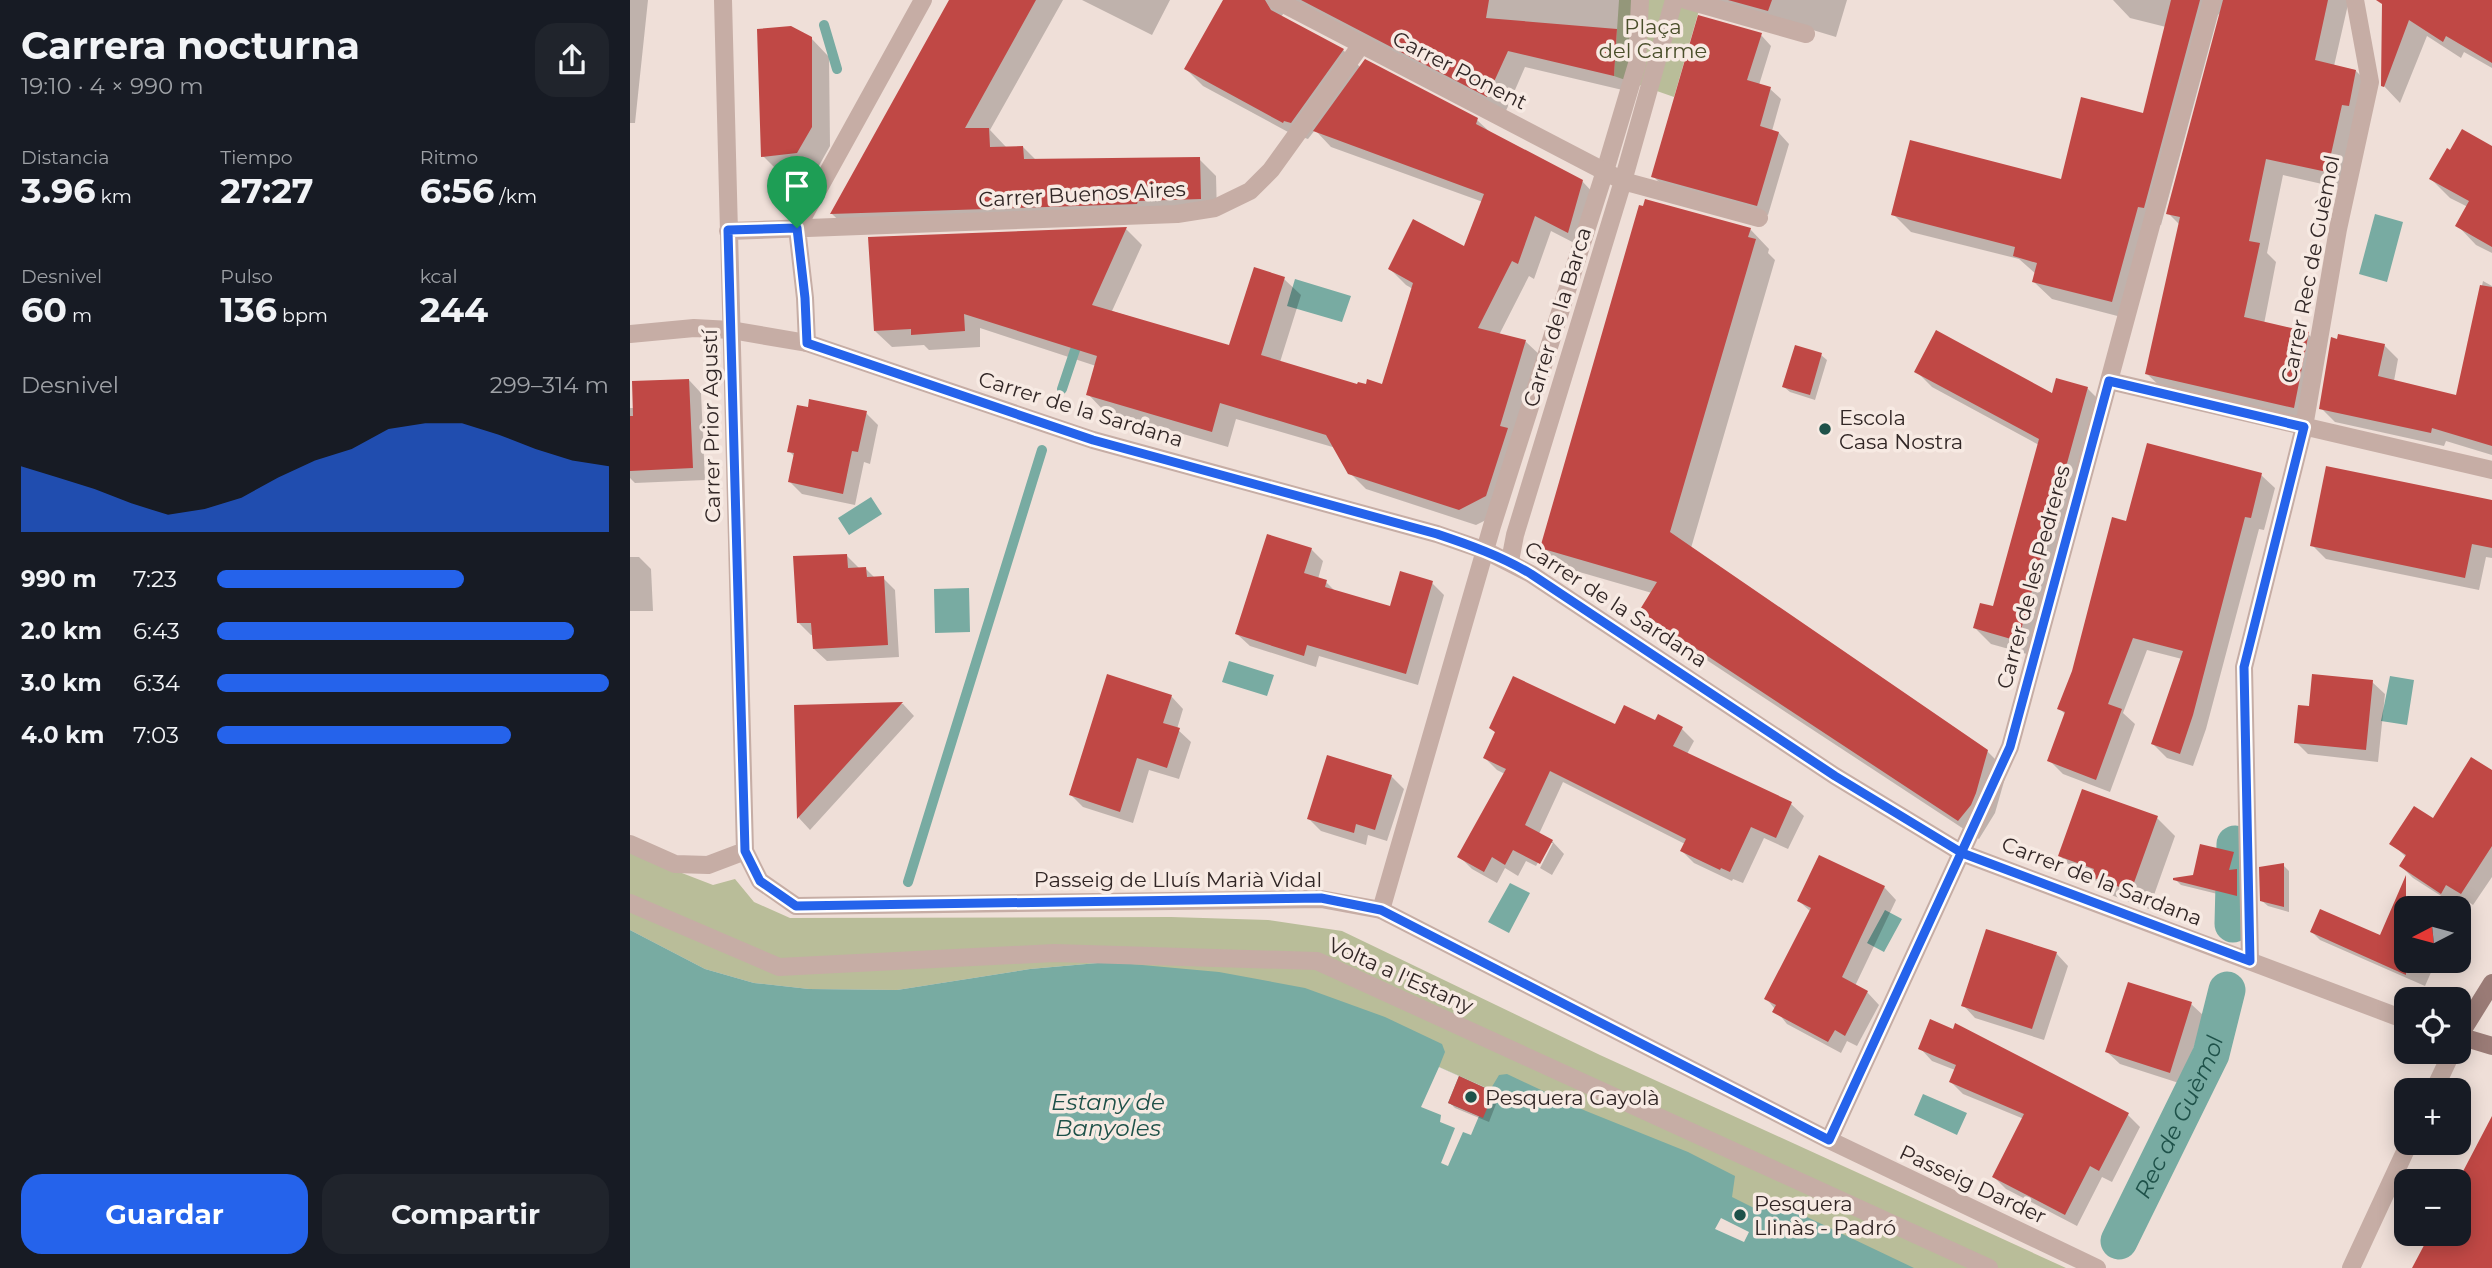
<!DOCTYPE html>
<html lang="es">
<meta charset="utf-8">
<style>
body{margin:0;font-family:Montserrat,sans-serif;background:#20242c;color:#f1f3f6;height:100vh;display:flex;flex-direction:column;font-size:26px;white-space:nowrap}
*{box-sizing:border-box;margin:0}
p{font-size:23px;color:#9ea1a6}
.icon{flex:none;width:38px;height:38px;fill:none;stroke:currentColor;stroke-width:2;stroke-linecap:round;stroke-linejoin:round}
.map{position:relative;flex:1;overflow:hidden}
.drawer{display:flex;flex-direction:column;background:#171b24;width:630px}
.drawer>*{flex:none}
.needle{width:46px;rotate:264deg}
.fabs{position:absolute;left:1764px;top:896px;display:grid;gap:14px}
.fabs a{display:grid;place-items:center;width:77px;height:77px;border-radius:14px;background:#171b24;box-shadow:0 4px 18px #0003;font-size:35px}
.pin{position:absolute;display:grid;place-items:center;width:60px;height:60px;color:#fff;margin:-72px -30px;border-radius:50% 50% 50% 0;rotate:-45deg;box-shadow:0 0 7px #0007}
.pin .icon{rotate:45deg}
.round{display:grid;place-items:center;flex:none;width:74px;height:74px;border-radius:21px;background:#20242c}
.headline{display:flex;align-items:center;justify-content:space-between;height:119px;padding:0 21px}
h1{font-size:38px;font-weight:700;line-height:52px}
.metrics{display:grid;grid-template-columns:repeat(3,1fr);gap:10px;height:119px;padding:7px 21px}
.metrics div{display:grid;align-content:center}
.metrics b{font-size:35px;font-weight:700}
.metrics small{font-size:19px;font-weight:400}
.metrics p{font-size:19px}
.chart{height:196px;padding:14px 21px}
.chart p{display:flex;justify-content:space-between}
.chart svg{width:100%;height:126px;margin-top:7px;fill:#2563eb;opacity:.7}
.cta{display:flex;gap:14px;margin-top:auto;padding:14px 21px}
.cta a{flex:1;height:80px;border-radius:21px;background:#2563eb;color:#fff;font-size:28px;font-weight:700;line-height:80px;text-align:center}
.cta a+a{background:#20242c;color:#f1f3f6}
ul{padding:0 21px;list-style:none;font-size:23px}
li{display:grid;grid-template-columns:112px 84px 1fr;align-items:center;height:52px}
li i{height:18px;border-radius:9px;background:#2563eb}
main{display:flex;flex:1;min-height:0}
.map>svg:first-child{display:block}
</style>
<main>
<section class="drawer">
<div class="headline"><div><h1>Carrera nocturna</h1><p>19:10 · 4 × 990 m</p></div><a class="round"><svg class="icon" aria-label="share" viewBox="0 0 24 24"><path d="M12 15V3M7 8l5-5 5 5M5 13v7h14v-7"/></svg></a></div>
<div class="metrics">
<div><p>Distancia</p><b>3.96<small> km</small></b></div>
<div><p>Tiempo</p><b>27:27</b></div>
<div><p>Ritmo</p><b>6:56<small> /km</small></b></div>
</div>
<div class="metrics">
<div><p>Desnivel</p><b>60<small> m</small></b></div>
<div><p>Pulso</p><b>136<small> bpm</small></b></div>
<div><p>kcal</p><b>244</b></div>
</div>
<div class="chart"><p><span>Desnivel</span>299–314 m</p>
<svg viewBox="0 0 160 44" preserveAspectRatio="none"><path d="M0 44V21L10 25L20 29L30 34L40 38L50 36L60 32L70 25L80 19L90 15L100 8L110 6L120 6L130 10L140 15L150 19L160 21V44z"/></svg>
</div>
<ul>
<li><b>990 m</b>7:23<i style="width:63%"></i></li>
<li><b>2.0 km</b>6:43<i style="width:91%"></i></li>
<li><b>3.0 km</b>6:34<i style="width:100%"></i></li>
<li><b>4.0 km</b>7:03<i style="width:75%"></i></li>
</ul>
<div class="cta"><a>Guardar</a><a>Compartir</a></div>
</section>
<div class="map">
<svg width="1862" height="1268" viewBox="0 0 1862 1268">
<rect width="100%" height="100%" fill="#efdfd8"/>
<!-- green -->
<path fill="#b9bd99" d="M 989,0 L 1072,0 L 1044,97 L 984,76 Z
M 0,853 L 83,885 L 105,879 L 124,902 L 160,918 L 541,917 L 638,920 L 712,931 L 970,1055 L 1436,1268 L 1116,1268 L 861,1090 L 809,1067 L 479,962 L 400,969 L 267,990 L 179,989 L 124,983 L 75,969 L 0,930 Z"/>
<!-- water -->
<path fill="#78aba2" d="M 1745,214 L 1773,222 L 1757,282 L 1729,274 Z
M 665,279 L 721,296 L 712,322 L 657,306 Z
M 241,497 L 252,514 L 219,535 L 208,518 Z
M 339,588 L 340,632 L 305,633 L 304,589 Z
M 599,661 L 644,675 L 637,696 L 592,682 Z
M 1760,676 L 1784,680 L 1777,725 L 1751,721 Z
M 880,883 L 900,893 L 879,933 L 858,922 Z
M 1255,910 L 1272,919 L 1254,952 L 1237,943 Z
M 0,930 L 75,969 L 124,983 L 179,989 L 267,990 L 400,969 L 479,962 L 589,972 L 675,988 L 755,1017 L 812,1044 L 815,1052 L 809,1067 L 860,1090 L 869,1075 L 877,1074 L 956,1111 L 1058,1152 L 1105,1176 L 1102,1197 L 1130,1211 L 1139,1199 L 1284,1268 L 0,1268 Z
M 1293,1094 L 1337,1113 L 1327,1135 L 1284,1115 Z"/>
<!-- pier -->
<path fill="#efdfd8" d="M 809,1067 L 829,1076 L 818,1103 L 849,1116 L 841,1135 L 833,1132 L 818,1166 L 811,1163 L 825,1128 L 810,1122 L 811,1115 L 791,1107 Z
M 1091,1218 L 1119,1232 L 1114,1242 L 1085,1229 Z"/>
<!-- shadow -->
<path fill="#0003" d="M 0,0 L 18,0 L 5,123 L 0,123 Z
M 321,0 L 433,0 L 360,130 L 376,147 L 393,147 L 406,160 L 569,159 L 586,176 L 587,215 L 219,230 L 202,214 Z
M 452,0 L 540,0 L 522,35 Z
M 595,0 L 1007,0 L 1001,92 L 895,67 L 875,113 L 658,7 L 651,17 L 713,50 L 731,68 L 847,120 L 863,135 L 952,181 L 968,198 L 954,248 L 921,231 L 904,279 L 899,276 L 869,335 L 895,341 L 912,357 L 872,512 L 846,525 L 736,489 L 719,472 L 706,448 L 606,419 L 598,447 L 474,411 L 458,394 L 466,366 L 350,328 L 350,347 L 299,350 L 294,345 L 262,347 L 245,331 L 496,229 L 512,245 L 482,311 L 600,348 L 625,269 L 654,279 L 671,295 L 650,362 L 728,386 L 753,386 L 783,289 L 776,285 L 760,269 L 835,248 L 853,202 L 701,147 L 685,130 L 678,139 L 672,137 L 671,139 L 573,86 L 556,69 Z
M 1084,0 L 1217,0 L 1206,37 Z
M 1483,0 L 1719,0 L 1704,66 L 1725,70 L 1743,88 L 1714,189 L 1653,175 L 1637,253 L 1646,262 L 1634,324 L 1678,334 L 1695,351 L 1681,424 L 1534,390 L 1516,373 L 1550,225 L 1538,213 L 1593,10 L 1588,15 L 1531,225 L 1525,223 L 1499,319 L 1422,299 L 1404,282 L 1406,274 L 1389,259 L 1281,232 L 1263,214 L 1432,181 L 1514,115 L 1536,27 L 1500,18 Z
M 1754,0 L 1862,0 L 1862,68 L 1834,52 L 1831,58 L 1797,36 L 1770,103 L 1753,85 Z
M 1131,35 L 1141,46 L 1129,85 L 1140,89 L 1151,99 L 1142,131 L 1149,133 L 1159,144 L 1138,215 L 1034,187 L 1023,176 Z
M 181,38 L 199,57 L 200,146 L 186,171 L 151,174 L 133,156 Z
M 1862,147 L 1862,253 L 1846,245 L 1828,226 L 1838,207 L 1820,198 L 1801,179 Z
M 1120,229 L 1139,249 L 1138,253 L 1145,260 L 1061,548 L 1357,751 L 1377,771 L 1365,813 L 1349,839 L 1031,630 L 1012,611 L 1022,593 L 932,567 L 912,548 Z
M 1853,281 L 1862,286 L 1862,455 L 1816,441 L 1814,446 L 1705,422 L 1691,408 L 1754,345 L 1768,359 L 1764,381 L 1828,397 Z
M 1191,355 L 1197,360 L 1185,400 L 1160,392 L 1154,387 Z
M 1286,371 L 1423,395 L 1457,388 L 1474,405 L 1404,656 L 1361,644 L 1345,628 L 1364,608 L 1409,445 L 1302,387 Z
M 59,380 L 71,393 L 75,480 L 5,483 L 0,478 L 0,408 L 5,408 Z
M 236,413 L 248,425 L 240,464 L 234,462 L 225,505 L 172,494 L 160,482 L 165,457 L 159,451 Z
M 1631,475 L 1645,488 L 1634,530 L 1629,529 L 1576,729 L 1563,766 L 1537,758 L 1523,744 L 1552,659 L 1517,650 L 1493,713 L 1505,724 L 1480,792 L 1433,774 L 1419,760 L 1436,715 L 1429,708 L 1497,523 Z
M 1862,502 L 1862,558 L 1856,557 L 1849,590 L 1696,559 L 1682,545 Z
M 681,549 L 693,561 L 688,579 L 696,582 L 707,593 L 761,609 L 802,583 L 814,595 L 788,685 L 689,656 L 686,667 L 620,646 L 607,634 Z
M 216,555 L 229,568 L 236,569 L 245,578 L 253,578 L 265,590 L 269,657 L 197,661 L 184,649 L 184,635 L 181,635 L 168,622 Z
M 0,557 L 9,557 L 21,569 L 23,611 L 0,611 Z
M 1742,682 L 1755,694 L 1748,762 L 1678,754 L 1666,742 L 1681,708 Z
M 541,696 L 553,709 L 547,729 L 561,742 L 549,779 L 519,770 L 503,823 L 453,807 L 441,795 Z
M 273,704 L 284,716 L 180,830 L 169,818 L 166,707 Z
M 1026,723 L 1052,729 L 1064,741 L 1057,754 L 1161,804 L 1174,816 L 1158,849 L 1134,838 L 1113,883 L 1103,879 L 1102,881 L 1064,863 L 1052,851 L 1055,844 L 933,782 L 909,834 L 922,841 L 934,854 L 922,875 L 910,868 L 923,843 L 919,843 L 906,866 L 896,861 L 888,876 L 875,868 L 867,883 L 842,869 L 830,857 L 875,774 L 867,770 L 855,758 L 866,733 L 861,728 L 986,726 Z
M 1862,772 L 1862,877 L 1843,905 L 1837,901 L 1833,910 L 1783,878 L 1771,866 L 1776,857 L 1761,843 L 1804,821 Z
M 761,776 L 774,789 L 757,841 L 738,835 L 736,845 L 691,831 L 679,819 Z
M 1527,818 L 1545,836 L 1519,909 L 1481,895 L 1467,881 L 1449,874 L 1430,856 Z
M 1603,854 L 1609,860 L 1606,871 L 1612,877 L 1612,900 L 1551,885 L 1545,879 L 1564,877 Z
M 1653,865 L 1659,871 L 1659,912 L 1638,906 L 1632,901 Z
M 1254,887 L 1266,900 L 1225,986 L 1237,992 L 1249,1005 L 1227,1046 L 1217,1041 L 1211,1053 L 1157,1024 L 1136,998 L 1181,912 L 1169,901 Z
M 1758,921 L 1776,929 L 1776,961 L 1806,961 L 1795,986 L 1690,940 L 1682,932 L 1751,937 Z
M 1426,953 L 1438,966 L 1414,1040 L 1345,1018 L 1333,1005 Z
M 1561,1004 L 1574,1016 L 1552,1084 L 1490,1064 L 1477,1052 Z
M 1290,1048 L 1498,1115 L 1510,1127 L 1482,1182 L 1472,1177 L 1447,1226 L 1376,1189 L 1364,1177 L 1394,1119 L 1333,1094 L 1321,1082 L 1325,1070 L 1302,1061 Z
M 863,1093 L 868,1099 L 859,1122 L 825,1108 L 820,1103 Z"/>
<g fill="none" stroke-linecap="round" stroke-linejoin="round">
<!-- stream -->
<path stroke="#78aba2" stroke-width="10" d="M 194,25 L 207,69
M 432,389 L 449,338
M 278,882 L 412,450"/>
<!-- canal -->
<g stroke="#78aba2" stroke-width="37">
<path d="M 1603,924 L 1605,844"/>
<path id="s1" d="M 1489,1241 L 1581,1054 L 1597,990"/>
</g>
</g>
<!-- building -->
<path fill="#c04845" d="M 319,0 L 406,0 L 335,128 L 359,128 L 360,147 L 393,146 L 394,159 L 570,157 L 571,199 L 508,201 L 507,204 L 200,214 Z
M 593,0 L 635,0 L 641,10 L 714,49 L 661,123 L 654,121 L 653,123 L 554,69 Z
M 671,0 L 859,0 L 856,18 L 987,29 L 984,76 L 878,51 L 857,97 Z
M 1098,0 L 1142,0 L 1138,11 Z
M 1541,0 L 1570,0 L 1514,208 L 1508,207 L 1482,302 L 1402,282 L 1407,263 L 1383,256 L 1385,247 L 1261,215 L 1280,140 L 1431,179 L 1451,97 L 1513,113 Z
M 1593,0 L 1698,0 L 1685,60 L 1726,70 L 1719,106 L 1712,105 L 1697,172 L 1636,159 L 1619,241 L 1630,243 L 1614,317 L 1679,332 L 1664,408 L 1515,374 L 1550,217 L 1536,214 Z
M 1746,0 L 1862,0 L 1862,63 L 1816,36 L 1813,42 L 1779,20 L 1754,87 L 1751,86 L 1752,4 Z
M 1068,15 L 1132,33 L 1117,80 L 1141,87 L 1130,126 L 1149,132 L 1127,206 L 1021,177 Z
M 161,26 L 182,37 L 182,127 L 167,153 L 131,157 L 127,29 Z
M 735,59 L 848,118 L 846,124 L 953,180 L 938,233 L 905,216 L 888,264 L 882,261 L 848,328 L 896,340 L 870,426 L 878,428 L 856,496 L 829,510 L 718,474 L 696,435 L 590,403 L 582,432 L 456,395 L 467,356 L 334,314 L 335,331 L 281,335 L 281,329 L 244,331 L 238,237 L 497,227 L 462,305 L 599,345 L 624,267 L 655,277 L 631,355 L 727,384 L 728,382 L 736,384 L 737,379 L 752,384 L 783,283 L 758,269 L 783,219 L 834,246 L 854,194 L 683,131 Z
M 1832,129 L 1862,146 L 1862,247 L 1825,226 L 1839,201 L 1799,179 L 1817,148 L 1820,150 Z
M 1015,199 L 1121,228 L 1118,237 L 1126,239 L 1040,532 L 1358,750 L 1346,793 L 1341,805 L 1328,821 L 1009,611 L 1027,582 L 910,548 L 1009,205 L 1013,206 Z
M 1850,285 L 1862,287 L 1862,446 L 1802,428 L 1801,433 L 1689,409 L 1701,337 L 1707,339 L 1708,334 L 1755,344 L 1748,376 L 1826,395 Z
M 1306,330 L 1422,393 L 1426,378 L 1458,387 L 1388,641 L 1343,628 L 1350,603 L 1363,606 L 1409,439 L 1284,372 Z
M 1165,345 L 1192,353 L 1180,395 L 1152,387 Z
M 59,379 L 63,468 L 0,471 L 0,416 L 3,416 L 2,381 Z
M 179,399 L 237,411 L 228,452 L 222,451 L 213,494 L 158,482 L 164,453 L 157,452 L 167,405 L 178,407 Z
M 1517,443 L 1632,473 L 1621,518 L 1615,517 L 1563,715 L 1550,754 L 1521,744 L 1553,651 L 1503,638 L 1478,704 L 1492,709 L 1466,780 L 1417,761 L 1435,712 L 1427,709 L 1442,671 L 1482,517 L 1496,521 Z
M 1696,466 L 1862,500 L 1862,548 L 1842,544 L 1835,578 L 1680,546 Z
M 637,534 L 682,548 L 674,573 L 697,580 L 695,587 L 760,606 L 770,571 L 803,581 L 776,674 L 677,645 L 674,656 L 605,634 Z
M 217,554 L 218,568 L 236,567 L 237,577 L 254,576 L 258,645 L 183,649 L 181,623 L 167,623 L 163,556 Z
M 477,674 L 542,695 L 533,723 L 550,728 L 537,768 L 507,758 L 490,812 L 439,795 Z
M 1682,674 L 1743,680 L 1736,750 L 1664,743 L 1668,705 L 1679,706 Z
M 883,676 L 985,724 L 994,705 L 1025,720 L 1028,714 L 1053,727 L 1043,746 L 1162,802 L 1146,838 L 1121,827 L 1100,872 L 1091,868 L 1090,870 L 1050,851 L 1056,839 L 920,771 L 895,825 L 923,840 L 910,864 L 883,850 L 875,865 L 862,857 L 854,872 L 827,857 L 876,769 L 853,758 L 865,732 L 859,728 Z
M 273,702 L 167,819 L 164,705 Z
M 697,755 L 762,775 L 745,830 L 726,824 L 724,833 L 677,819 Z
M 1841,757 L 1862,770 L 1862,846 L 1831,894 L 1816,885 L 1811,894 L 1769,866 L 1776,855 L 1759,844 L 1784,806 L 1803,818 Z
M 1452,789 L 1528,816 L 1501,891 L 1461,877 L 1464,869 L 1428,856 Z
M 1570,844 L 1604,852 L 1599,870 L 1607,869 L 1607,896 L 1543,880 L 1543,878 L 1563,875 Z
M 1189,855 L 1255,886 L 1212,977 L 1238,991 L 1215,1036 L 1205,1030 L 1198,1042 L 1142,1012 L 1146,1005 L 1134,999 L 1181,908 L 1167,901 Z
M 1654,863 L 1654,907 L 1630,901 L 1629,867 Z
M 1776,875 L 1776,975 L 1680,932 L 1690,909 L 1750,935 Z
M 1356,929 L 1427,952 L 1402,1029 L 1331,1006 Z
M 1498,982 L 1562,1002 L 1540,1073 L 1475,1052 Z
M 1300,1019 L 1323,1029 L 1325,1023 L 1499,1113 L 1469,1171 L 1460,1166 L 1435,1215 L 1362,1177 L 1394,1114 L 1319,1082 L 1326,1065 L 1288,1049 Z
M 829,1076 L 864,1092 L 853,1118 L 818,1103 Z
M 1862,1116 L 1862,1268 L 1782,1268 L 1800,1234 L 1829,1234 L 1829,1179 Z"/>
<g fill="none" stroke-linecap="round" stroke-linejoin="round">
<!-- pedestrian -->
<path stroke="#c6ada5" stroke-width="18" d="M 0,903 L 149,967 L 424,953 L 687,961 L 1359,1268
M 751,910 L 862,526 L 975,171 L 1007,64 L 1010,0"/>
<!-- minor -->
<path stroke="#c6ada5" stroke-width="18" d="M 93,0 L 115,851 L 130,881 L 166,906 L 691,899 L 751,910 L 1199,1140 L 1467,1268
M 646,0 L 993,181 L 1129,218
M 1056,0 L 1176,34
M 98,231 L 547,214 L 585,208 L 620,191 L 641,170 L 731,45
M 177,343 L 175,298 L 167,228 L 293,0
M 1479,381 L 1862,470
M 880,561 L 885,535 L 993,181 L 1044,0
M 0,844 L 45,864 L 78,865 L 115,851
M 1620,961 L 1614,667 L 1674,427 L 1708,229 L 1740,82 L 1725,0
M 1804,1090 L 1822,1052
M 1199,1140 L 1380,747 L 1582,0
M 1721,1268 L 1779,1143"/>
<!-- tertiary -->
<path stroke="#c6ada5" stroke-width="18" d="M 0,334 L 64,328 L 101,330 L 177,343 L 463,440 L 807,534 L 856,551 L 901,574 L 1205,776 L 1332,853 L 1776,1020"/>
<!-- secondary -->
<path stroke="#9a7b76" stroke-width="18" d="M 1862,983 L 1829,1036 L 1862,1046"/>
</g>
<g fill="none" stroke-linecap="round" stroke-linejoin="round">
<!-- route casing -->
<g stroke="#fff" stroke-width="14">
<path id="route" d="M 167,228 L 98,230 L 115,851 L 130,881 L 166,906 L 691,898 L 751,910 L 1199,1140 L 1380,747 L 1479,381 L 1674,427 L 1614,667 L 1620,961 L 1332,853 L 1205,776 L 901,574 C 871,556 840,545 807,534 L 463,440 L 177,343 L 175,298 L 167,228"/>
</g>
<!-- route -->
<use href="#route" stroke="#2563eb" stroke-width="9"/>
</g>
<!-- markers -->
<g fill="#1e5149" stroke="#f7eae3" stroke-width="2.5">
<circle cx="1195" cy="429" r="7"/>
<circle cx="841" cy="1097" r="7"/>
<circle cx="1110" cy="1215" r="7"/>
</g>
<g text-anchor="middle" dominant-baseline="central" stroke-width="7" stroke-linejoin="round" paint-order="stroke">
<!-- park labels -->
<g font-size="21" fill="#4a4f2b" stroke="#f7eae3">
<text x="1023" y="26">Plaça<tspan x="1023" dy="24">del Carme</tspan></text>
</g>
<!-- street labels -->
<g font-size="21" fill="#322726" stroke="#f7eae3">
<text transform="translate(830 70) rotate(27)">Carrer Ponent</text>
<text transform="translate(452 194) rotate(-3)">Carrer Buenos Aires</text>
<text transform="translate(1680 269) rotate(-79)">Carrer Rec de Guèmol</text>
<text transform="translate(927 317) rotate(-73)">Carrer de la Barca</text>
<text transform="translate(451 409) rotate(17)">Carrer de la Sardana</text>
<text transform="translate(81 426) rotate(-91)">Carrer Prior Agustí</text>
<text transform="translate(1403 577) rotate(-75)">Carrer de les Pedreres</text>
<text transform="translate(986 604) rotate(33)">Carrer de la Sardana</text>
<text x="548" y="879">Passeig de Lluís Marià Vidal</text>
<text transform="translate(1472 881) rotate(21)">Carrer de la Sardana</text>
<text transform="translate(771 975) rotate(24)">Volta a l'Estany</text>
<text transform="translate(1343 1184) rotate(25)">Passeig Darder</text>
</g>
<!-- poi labels -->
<g font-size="21" fill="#322726" stroke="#f7eae3" text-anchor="start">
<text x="1209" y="417">Escola<tspan x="1209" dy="24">Casa Nostra</tspan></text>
<text x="855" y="1097">Pesquera Gayolà</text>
<text x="1124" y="1203">Pesquera<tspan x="1124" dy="24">Llinàs - Padró</tspan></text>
</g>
<!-- water labels -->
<g font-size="23" font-style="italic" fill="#1e5149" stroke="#f7eae3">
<text x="478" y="1102">Estany de<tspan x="478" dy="26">Banyoles</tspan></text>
<text stroke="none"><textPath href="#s1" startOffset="138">Rec de Guèmol</textPath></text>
</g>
</g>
</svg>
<div class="fabs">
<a><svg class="needle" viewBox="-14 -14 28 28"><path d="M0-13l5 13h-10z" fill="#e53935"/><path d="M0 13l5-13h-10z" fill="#9ea1a6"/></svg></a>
<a><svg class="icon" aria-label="locate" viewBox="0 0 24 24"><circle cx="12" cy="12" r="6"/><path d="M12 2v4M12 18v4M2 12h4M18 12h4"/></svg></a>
<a>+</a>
<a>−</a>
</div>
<div class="pin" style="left:167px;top:228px;background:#1e9e55"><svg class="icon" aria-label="arrive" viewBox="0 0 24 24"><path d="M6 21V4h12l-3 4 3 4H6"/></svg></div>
</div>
</main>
